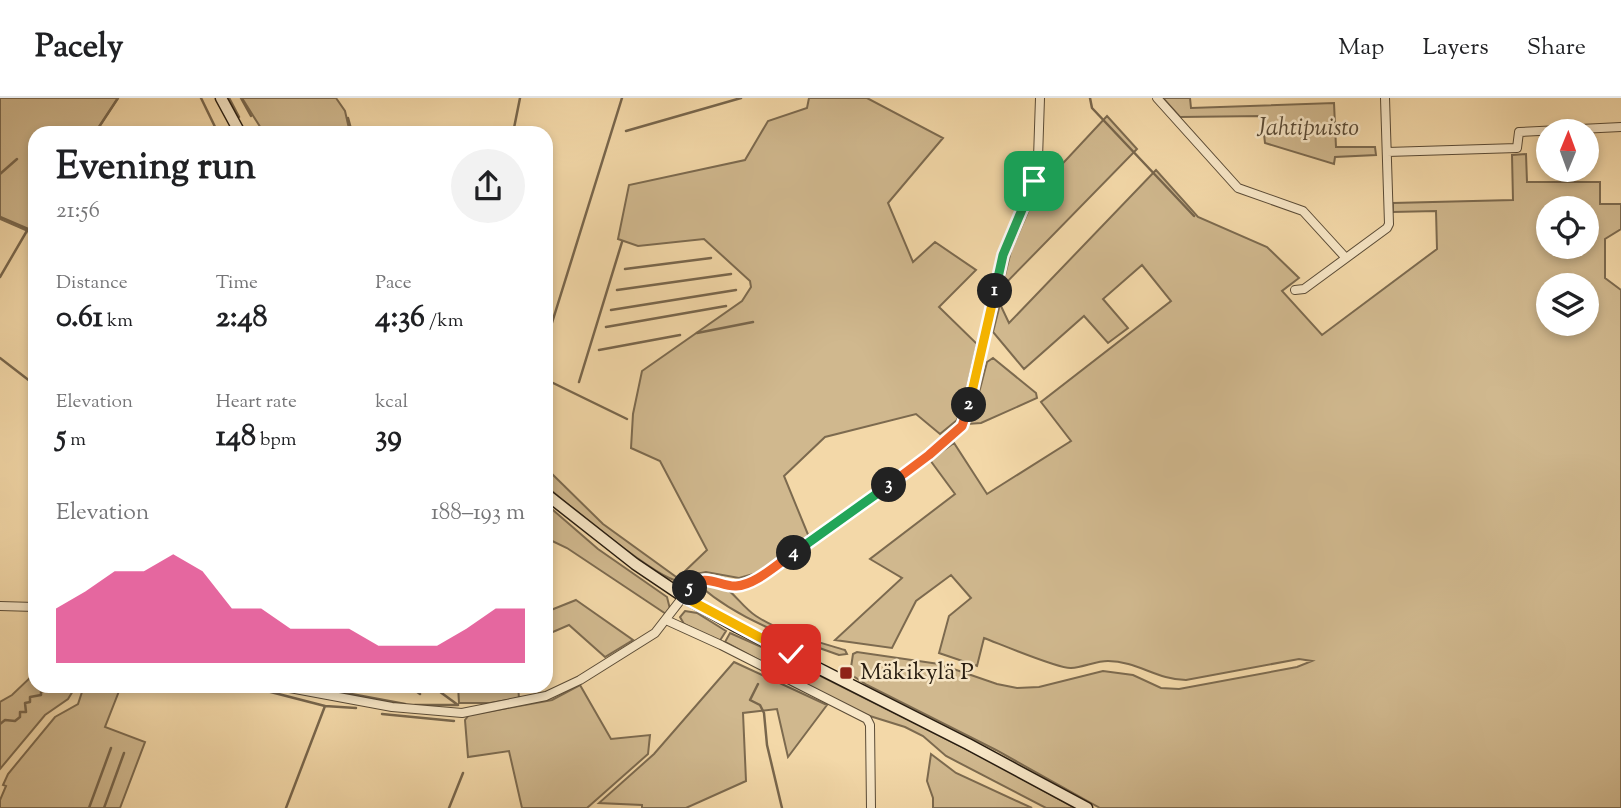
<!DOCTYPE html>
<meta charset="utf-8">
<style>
body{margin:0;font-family:"Sorts Mill Goudy",serif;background:#f2f2f2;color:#202124;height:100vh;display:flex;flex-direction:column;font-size:26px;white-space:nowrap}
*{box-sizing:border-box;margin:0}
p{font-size:23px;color:#757577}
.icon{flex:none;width:38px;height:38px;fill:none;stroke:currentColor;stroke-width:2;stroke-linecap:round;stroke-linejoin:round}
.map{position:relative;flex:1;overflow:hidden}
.sheet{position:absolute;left:28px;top:28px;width:525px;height:567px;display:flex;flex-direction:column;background:#fff;border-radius:21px;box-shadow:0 4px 10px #0003}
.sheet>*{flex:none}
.needle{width:46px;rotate:1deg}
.controls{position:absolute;left:1536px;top:21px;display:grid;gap:14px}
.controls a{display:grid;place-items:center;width:63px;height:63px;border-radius:50%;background:#fff;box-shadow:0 4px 10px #0003;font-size:35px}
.pin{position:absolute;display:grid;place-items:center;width:60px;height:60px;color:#fff;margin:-30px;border-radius:14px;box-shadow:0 4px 10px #0006}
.km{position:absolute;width:35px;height:35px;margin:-18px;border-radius:50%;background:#222;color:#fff;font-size:19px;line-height:35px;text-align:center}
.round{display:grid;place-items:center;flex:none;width:74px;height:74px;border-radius:37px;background:#f2f2f2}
.head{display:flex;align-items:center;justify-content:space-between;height:119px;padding:0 28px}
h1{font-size:38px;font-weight:800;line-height:52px}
.stats{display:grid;grid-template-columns:repeat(3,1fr);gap:10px;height:119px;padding:7px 28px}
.stats div{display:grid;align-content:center}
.stats b{font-size:30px;font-weight:800}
.stats small{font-size:19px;font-weight:400}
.stats p{font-size:19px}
.chart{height:196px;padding:14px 28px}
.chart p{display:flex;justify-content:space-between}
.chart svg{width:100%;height:126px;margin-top:7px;fill:#db2777;opacity:.7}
header{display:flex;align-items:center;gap:42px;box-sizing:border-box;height:98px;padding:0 35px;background:#fff;border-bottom:2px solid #e0e0e0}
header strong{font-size:33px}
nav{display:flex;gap:38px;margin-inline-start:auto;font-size:24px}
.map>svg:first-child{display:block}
</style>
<header>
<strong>Pacely</strong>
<nav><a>Map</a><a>Layers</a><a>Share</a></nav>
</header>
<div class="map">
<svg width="1621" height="710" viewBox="0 0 1621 710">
<rect width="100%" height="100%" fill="#f3d8a8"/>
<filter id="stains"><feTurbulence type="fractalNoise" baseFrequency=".00286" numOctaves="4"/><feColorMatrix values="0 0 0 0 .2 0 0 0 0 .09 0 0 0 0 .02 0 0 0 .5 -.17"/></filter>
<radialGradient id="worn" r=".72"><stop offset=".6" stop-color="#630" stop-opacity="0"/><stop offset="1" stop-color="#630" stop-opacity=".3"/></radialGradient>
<!-- green -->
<path fill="#d0b88e" stroke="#7c6a4f" stroke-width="2" fill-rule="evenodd" d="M 0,0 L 118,0 L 95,35 L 35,35 L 35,126 L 30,134 L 0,121 Z
M 242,0 L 336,0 L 345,13 L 350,35 L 264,35 Z
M 809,0 L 867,0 L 943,40 L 888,105 L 913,164 L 935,144 L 976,172 L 939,209 L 977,246 L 962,311 L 957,322 L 940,336 L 916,316 L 825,339 L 784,378 L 809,439 L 757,475 L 739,480 L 706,474 L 690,477 L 684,474 L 707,452 L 660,363 L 631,350 L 633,316 L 642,273 L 742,203 L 751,189 L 750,183 L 704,141 L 638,148 L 618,141 L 629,87 L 745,62 L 768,23 L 807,10 Z
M 1163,0 L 1190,0 L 1191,10 L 1334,5 L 1336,49 L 1375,49 L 1376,57 L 1335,59 L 1334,66 L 1265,45 L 1262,18 L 1180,19 Z
M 1107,18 L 1137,51 L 1002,189 L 1011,153 L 1037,93 Z
M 1526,56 L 1527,84 L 1600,84 L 1600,106 L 1621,106 L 1621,131 L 1605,141 L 1605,180 L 1621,192 L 1621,710 L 1100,710 L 996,652 L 867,587 L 850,576 L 853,556 L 857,554 L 939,566 L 997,586 L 1017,590 L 1039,589 L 1103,573 L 1133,577 L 1161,590 L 1179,591 L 1297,569 L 1312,563 L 1299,561 L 1186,582 C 1157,582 1137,563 1108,563 C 1096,563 1084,569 1071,570 C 1059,571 1000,546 984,540 L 977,568 L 939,555 L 949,518 L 971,500 L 951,477 L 916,503 L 892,550 L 835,542 L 902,480 L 870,461 L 955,396 L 930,362 L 954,345 L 987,396 L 1071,343 L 1041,304 L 1171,203 L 1142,167 L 1103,201 L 1128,230 L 1108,245 L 1084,218 L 1024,271 L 993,234 L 1000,206 L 1009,225 L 1156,72 L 1198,119 L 1267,149 L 1299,180 L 1282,193 L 1322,237 L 1437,151 L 1436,113 L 1393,114 L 1393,105 L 1513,102 L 1512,57 ZM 1587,110 L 1587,149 L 1549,149 L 1549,110 ZM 1549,187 L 1587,187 L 1587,226 L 1549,226 Z
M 993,260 L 1036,295 L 1037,300 L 981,325 L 968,326 L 980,291 L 987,264 Z
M 546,370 L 603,426 L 679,481 L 679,483 C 659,483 566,405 546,388 Z
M 546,406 L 598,451 L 667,499 L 670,511 L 666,516 L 567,450 L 546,440 Z
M 718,485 C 734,493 741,508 756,518 C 782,535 815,543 845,552 L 847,556 L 839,557 C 791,540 739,522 700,488 L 703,486 Z
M 576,502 L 633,542 L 605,559 L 569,527 L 546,537 L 546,514 Z
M 685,513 L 697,515 L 726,533 L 719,544 L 684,526 L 680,519 Z
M 730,535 L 777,556 L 992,664 L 1075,710 L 1046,710 L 946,658 L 923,638 L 905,629 L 857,614 L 798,584 L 806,573 L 802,571 L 794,581 L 725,544 Z
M 734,564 L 827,607 L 788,659 L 777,611 L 743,615 L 746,683 L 686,710 L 642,710 L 642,707 L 599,705 L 654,656 Z
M 35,575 L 35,588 L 76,588 L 68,601 L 45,617 L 0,671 L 0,604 L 12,597 Z
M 580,587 L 611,641 L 650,637 L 648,656 L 587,710 L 522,710 L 509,653 L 468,659 L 465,622 L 469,617 L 552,602 Z
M 84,588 L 121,588 L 105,629 L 145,644 L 120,710 L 0,710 L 0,702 L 6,688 L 3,687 L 8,676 L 55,619 L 78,606 Z
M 458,588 L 518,588 L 519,600 L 490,605 L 459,605 Z
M 931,656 L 956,675 L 1032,710 L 933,710 L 933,700 L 927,683 Z"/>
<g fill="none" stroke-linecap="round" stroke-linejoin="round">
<!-- stream -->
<path stroke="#78664c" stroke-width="2.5" d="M 201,0 L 218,35
M 229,0 L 239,19
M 241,0 L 251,18
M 1090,0 L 1092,10 L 1194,118
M 348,20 L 352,35
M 626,33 L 741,0
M 95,35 L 118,0
M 513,35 L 520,0
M 0,76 L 17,61
M 0,119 L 28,131 L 0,179
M 29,135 L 35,126
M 625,171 L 711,160
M 617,192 L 731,176
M 611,212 L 736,192
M 606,229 L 726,208
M 697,235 L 753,224
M 546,244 L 622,0
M 599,252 L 680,237
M 0,260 L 35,287
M 549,283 L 627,321
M 579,284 L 622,144
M 758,586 L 750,602 L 760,607 L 764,615 L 767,647 L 782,710
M 244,588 L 248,589
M 308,588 L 405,606
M 358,588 L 360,590
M 385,588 L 392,593
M 409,588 L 420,596
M 432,588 L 458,607
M 259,591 L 325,608 L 356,610
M 415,607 L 458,607
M 382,616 L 454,623
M 0,626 L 5,622 L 15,623 L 20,619 L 20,614 L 26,614 L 25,605 L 30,604 L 30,599 L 41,597 L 41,592 L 46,588
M 89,710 L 111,650
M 104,710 L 124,655
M 286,710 L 325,608
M 449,710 L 463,675"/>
<!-- minor casing -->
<g stroke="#5a4b36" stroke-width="10">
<path id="minor" d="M 1157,0 L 1238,90 L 1303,113 L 1345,159
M 1387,54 L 1517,50 L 1519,34 L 1621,29
M 1295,192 L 1304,191 L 1387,130 L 1389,126 L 1385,0
M 0,508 L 35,509
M 666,522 L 721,547 L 867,621 L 870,627 L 871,710
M 279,588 L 392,609 L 462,615 L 546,598 L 580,582 L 655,535 L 693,486 L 702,482 L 719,483 L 736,488 L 754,482 L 829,431 L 928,357 L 962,328 L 966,320 L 1003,157 L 1033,83 L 1038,60 L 1040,0"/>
</g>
<!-- secondary casing -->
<g stroke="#271c10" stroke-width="13">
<path id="secondary" d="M 221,0 L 240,35
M 546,396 L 635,466 L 684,499 L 737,529 L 968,646 L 1087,710"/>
</g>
<!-- minor -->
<use href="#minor" stroke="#f7e6c6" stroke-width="8"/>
<!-- secondary -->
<use href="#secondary" stroke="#f7e6c6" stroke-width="10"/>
</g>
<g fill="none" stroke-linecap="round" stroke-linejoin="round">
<!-- split-1 casing -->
<g stroke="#fff" stroke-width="14">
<path id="split-1" d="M 995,193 L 1003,157 L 1034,83"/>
</g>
<!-- split-2 casing -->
<g stroke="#fff" stroke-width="14">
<path id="split-2" d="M 969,307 L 995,193"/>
</g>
<!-- split-3 casing -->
<g stroke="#fff" stroke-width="14">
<path id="split-3" d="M 889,387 L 929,357 L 962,328 L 969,307"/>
</g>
<!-- split-4 casing -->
<g stroke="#fff" stroke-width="14">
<path id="split-4" d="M 794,455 L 889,387"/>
</g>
<!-- split-5 casing -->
<g stroke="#fff" stroke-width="14">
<path id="split-5" d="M 690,490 C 704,473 720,489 736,488 C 756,487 778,465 794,455"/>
</g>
<!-- split-6 casing -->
<g stroke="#fff" stroke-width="14">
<path id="split-6" d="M 690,490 L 684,499 L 791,556"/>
</g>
<!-- split-1 -->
<use href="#split-1" stroke="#22a559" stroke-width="9"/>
<!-- split-2 -->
<use href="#split-2" stroke="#f5b400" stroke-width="9"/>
<!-- split-3 -->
<use href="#split-3" stroke="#f0652b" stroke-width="9"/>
<!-- split-4 -->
<use href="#split-4" stroke="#22a559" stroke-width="9"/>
<!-- split-5 -->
<use href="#split-5" stroke="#f0652b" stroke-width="9"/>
<!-- split-6 -->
<use href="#split-6" stroke="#f5b400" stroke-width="9"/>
</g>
<!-- markers -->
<rect fill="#8f2418" stroke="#f7e6c6" stroke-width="2.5" x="839" y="568" width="14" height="14" rx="3.5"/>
<g text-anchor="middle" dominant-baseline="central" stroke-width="5" stroke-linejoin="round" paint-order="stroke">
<!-- park labels -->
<g font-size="24" font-style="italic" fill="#5a4b36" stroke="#f7e6c6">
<text x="1308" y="31">Jahtipuisto</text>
</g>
<!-- poi labels -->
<g font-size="24" fill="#271c10" stroke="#f7e6c6" text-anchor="start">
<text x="860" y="575">Mäkikylä P</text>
</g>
</g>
<rect width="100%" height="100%" filter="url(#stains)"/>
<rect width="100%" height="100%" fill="url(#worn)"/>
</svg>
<div class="controls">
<a><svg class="needle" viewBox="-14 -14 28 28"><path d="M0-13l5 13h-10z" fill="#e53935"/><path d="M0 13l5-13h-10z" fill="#757577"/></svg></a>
<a><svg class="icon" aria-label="locate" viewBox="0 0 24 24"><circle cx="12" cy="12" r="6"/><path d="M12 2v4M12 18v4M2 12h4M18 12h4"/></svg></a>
<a><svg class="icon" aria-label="layers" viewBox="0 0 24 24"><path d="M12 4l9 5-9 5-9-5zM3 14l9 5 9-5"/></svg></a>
</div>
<div class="pin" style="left:1034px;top:83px;background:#1e9e55"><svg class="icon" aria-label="arrive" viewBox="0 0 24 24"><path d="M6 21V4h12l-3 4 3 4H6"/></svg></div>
<div class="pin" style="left:791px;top:556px;background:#d93025"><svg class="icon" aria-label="check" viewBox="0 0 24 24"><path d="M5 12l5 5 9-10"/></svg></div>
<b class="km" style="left:995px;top:193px">1</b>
<b class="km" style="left:969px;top:307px">2</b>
<b class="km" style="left:889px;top:387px">3</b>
<b class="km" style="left:794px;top:455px">4</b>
<b class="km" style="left:690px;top:490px">5</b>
<section class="sheet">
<div class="head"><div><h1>Evening run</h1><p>21:56</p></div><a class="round"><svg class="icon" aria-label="share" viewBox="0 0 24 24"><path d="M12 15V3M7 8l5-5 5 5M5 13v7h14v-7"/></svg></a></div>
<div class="stats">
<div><p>Distance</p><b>0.61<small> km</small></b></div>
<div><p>Time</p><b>2:48</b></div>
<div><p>Pace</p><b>4:36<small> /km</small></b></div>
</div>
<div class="stats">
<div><p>Elevation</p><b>5<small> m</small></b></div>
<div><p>Heart rate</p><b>148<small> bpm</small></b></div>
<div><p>kcal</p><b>39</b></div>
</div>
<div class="chart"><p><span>Elevation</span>188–193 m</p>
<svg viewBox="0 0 160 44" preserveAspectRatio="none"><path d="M0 44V25L10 19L20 12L30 12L40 6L50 12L60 25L70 25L80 32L90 32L100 32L110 38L120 38L130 38L140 32L150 25L160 25V44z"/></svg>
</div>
</section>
</div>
